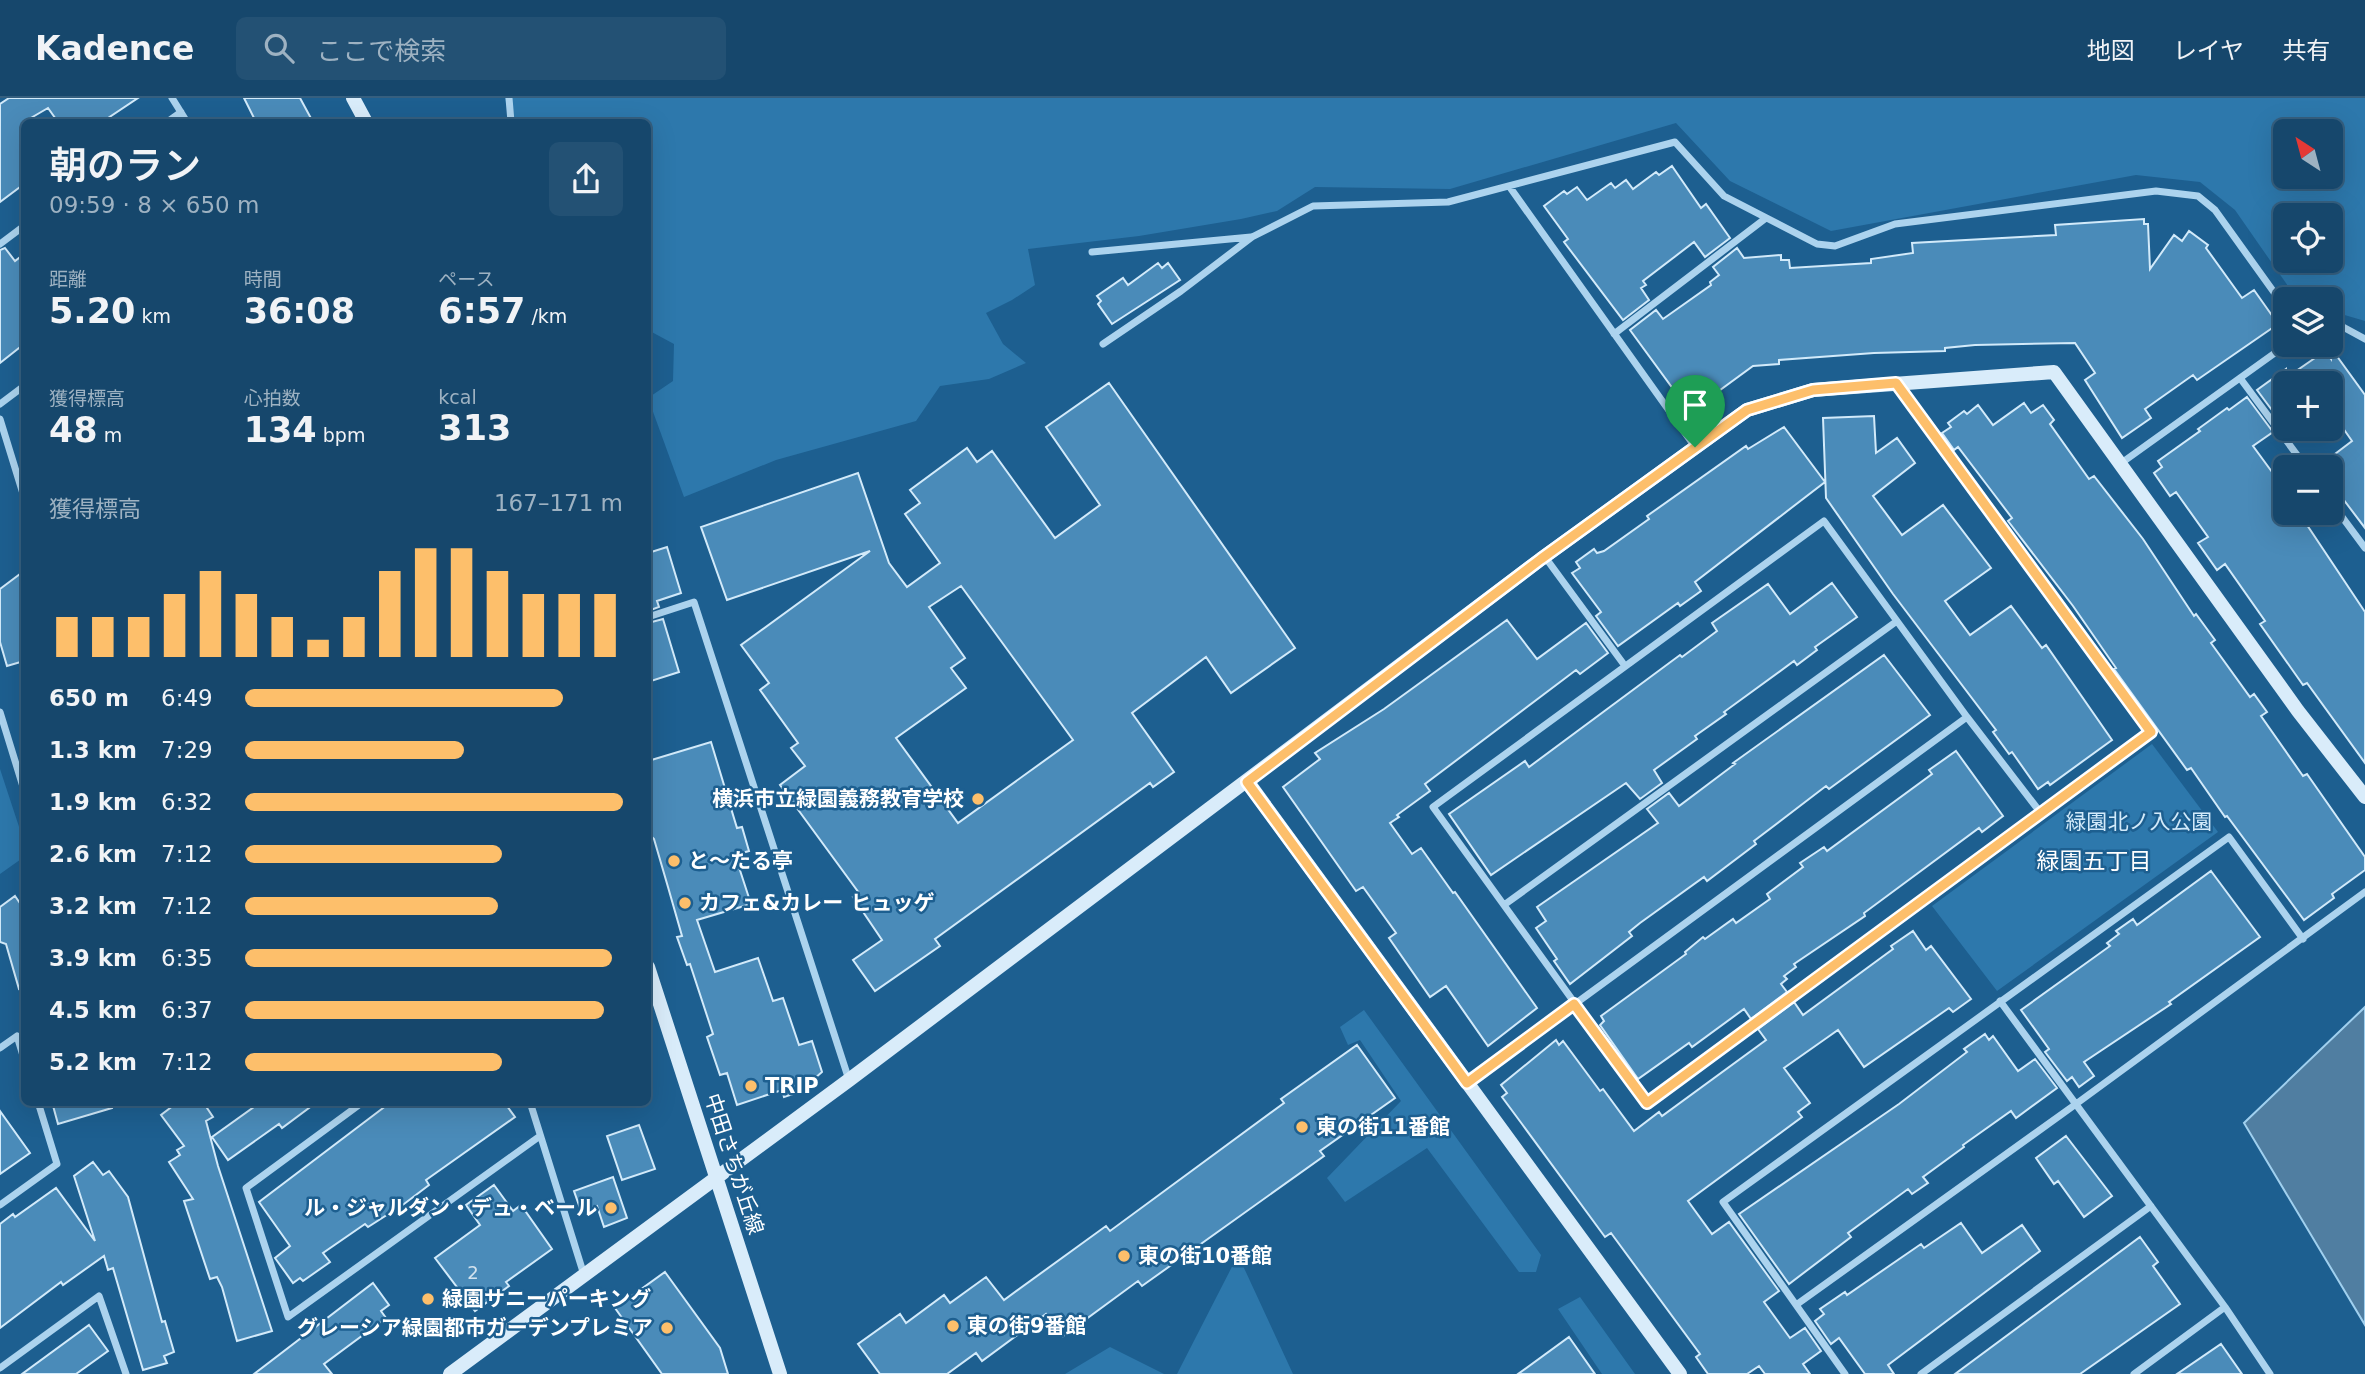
<!DOCTYPE html>
<html lang="ja">
<meta charset="utf-8">
<style>
body{margin:0;font-family:"DejaVu Sans","Noto Sans JP",sans-serif;background:#235174;color:#f1f3f6;height:100vh;display:flex;flex-direction:column;font-size:26px;white-space:nowrap}
*{box-sizing:border-box;margin:0}
p{font-size:23px;color:#9eb2c2}
.icon{flex:none;width:38px;height:38px;fill:none;stroke:currentColor;stroke-width:2;stroke-linecap:round;stroke-linejoin:round}
.map{position:relative;flex:1;overflow:hidden}
.side{position:absolute;left:21px;top:21px;width:630px;height:987px;display:flex;flex-direction:column;background:#16476c;border-radius:10px;box-shadow:0 7px 28px #0002,0 0 0 2px #355f7f}
.side>*{flex:none}
.needle{width:46px;rotate:324deg}
.buttons{position:absolute;left:2273px;top:21px;display:grid;gap:14px}
.buttons a{display:grid;place-items:center;width:70px;height:70px;border-radius:10px;background:#16476c;box-shadow:0 7px 28px #0002,0 0 0 2px #355f7f;font-size:35px}
.pin{position:absolute;display:grid;place-items:center;width:60px;height:60px;color:#fff;margin:-72px -30px;border-radius:50% 50% 50% 0;rotate:-45deg;box-shadow:0 0 7px #0007}
.pin .icon{rotate:45deg}
.round{display:grid;place-items:center;flex:none;width:74px;height:74px;border-radius:10px;background:#235174}
.head{display:flex;align-items:center;justify-content:space-between;height:119px;padding:0 28px}
h1{font-size:38px;font-weight:600;line-height:52px}
.figures{display:grid;grid-template-columns:repeat(3,1fr);gap:10px;height:119px;padding:7px 28px}
.figures div{display:grid;align-content:center}
.figures b{font-size:35px;font-weight:600}
.figures small{font-size:19px;font-weight:400}
.figures p{font-size:19px}
.chart{height:196px;padding:14px 28px}
.chart p{display:flex;justify-content:space-between}
.chart svg{width:100%;height:126px;margin-top:7px;stroke:#fdbf6b;stroke-width:6}
ul{padding:0 28px;list-style:none;font-size:23px}
li{display:grid;grid-template-columns:112px 84px 1fr;align-items:center;height:52px}
li i{height:18px;border-radius:9px;background:#fdbf6b}
header{display:flex;align-items:center;gap:42px;box-sizing:border-box;height:98px;padding:0 35px;background:#16476c;border-bottom:2px solid #355f7f}
header strong{font-size:33px}
nav{display:flex;gap:38px;margin-inline-start:auto;font-size:24px}
.search{width:490px;height:63px;background:#235174;display:flex;align-items:center;gap:18px;box-sizing:border-box;padding:0 24px;border-radius:10px;color:#9eb2c2;font-size:26px}
.map>svg:first-child{display:block}
</style>
<header>
<strong>Kadence</strong>
<div class="search"><svg class="icon" aria-label="search" viewBox="0 0 24 24"><circle cx="10" cy="10" r="6"/><path d="M15 15l6 6"/></svg>ここで検索</div>
<nav><a>地図</a><a>レイヤ</a><a>共有</a></nav>
</header>
<div class="map">
<svg width="2365" height="1276" viewBox="0 0 2365 1276">
<rect width="100%" height="100%" fill="#1d5f90"/>
<!-- green -->
<path fill="#2d78ac" fill-rule="evenodd" d="M 505,0 L 2365,0 L 2365,223 L 2331,213 L 2331,201 L 2297,201 L 2235,112 L 2200,84 L 2136,77 L 1831,133 L 1730,83 L 1676,25 L 1450,91 L 1315,89 L 1277,113 L 1241,121 L 1139,138 L 1028,151 L 1035,187 L 1012,202 L 986,215 L 1003,246 L 1026,265 L 989,281 L 940,288 L 916,323 L 776,362 L 684,399 L 648,300 L 673,283 L 674,246 L 648,232 L 648,24 L 509,24 ZM 2286,33 L 2331,33 L 2331,79 L 2286,79 ZM 2286,117 L 2331,117 L 2331,163 L 2286,163 Z
M 2152,646 L 2218,734 L 1997,893 L 1932,808 Z
M 0,671 L 24,744 L 24,759 L 0,776 Z
M 1364,912 L 1541,1157 L 1536,1174 L 1519,1174 L 1427,1050 L 1345,1104 L 1327,1080 L 1401,1003 L 1360,942 L 1348,947 L 1340,929 Z
M 1238,1157 L 1293,1276 L 1177,1276 Z
M 1580,1199 L 1635,1276 L 1602,1276 L 1558,1211 Z
M 1110,1249 L 1164,1276 L 1065,1276 Z"/>
<!-- water -->
<path fill="#507ea1" stroke="#a0d0ef" stroke-width="2" d="M 2365,909 L 2365,1227 L 2244,1025 Z"/>
<!-- building -->
<path fill="#4a8bb9" stroke="#d2eafa" stroke-width="2" fill-rule="evenodd" d="M 9,0 L 138,0 L 102,24 L 58,24 L 48,10 L 24,24 L 24,86 L 0,104 L 0,6 Z
M 244,0 L 300,0 L 313,24 L 256,24 Z
M 1672,68 L 1701,110 L 1706,106 L 1730,140 L 1705,159 L 1694,144 L 1643,183 L 1646,187 L 1641,190 L 1649,202 L 1623,222 L 1564,144 L 1568,141 L 1544,108 L 1564,93 L 1567,96 L 1577,89 L 1587,102 L 1611,85 L 1615,90 L 1626,82 L 1633,91 L 1656,74 L 1659,77 Z
M 2144,121 L 2144,126 L 2148,126 L 2150,171 L 2174,137 L 2182,143 L 2189,133 L 2208,147 L 2206,150 L 2242,200 L 2254,192 L 2278,226 L 2197,282 L 2193,277 L 2145,311 L 2151,320 L 2122,340 L 2085,282 L 2095,275 L 2075,245 L 1975,247 L 1945,250 L 1945,253 L 1874,255 L 1779,262 L 1779,266 L 1753,268 L 1690,314 L 1630,232 L 1656,212 L 1663,221 L 1711,187 L 1710,184 L 1719,177 L 1713,169 L 1737,150 L 1744,160 L 1781,157 L 1781,162 L 1789,162 L 1790,170 L 1871,165 L 1871,161 L 1913,155 L 1912,145 L 2056,137 L 2055,127 Z
M 5,150 L 15,163 L 24,156 L 24,246 L 0,265 L 0,152 Z
M 1158,165 L 1162,170 L 1168,165 L 1180,182 L 1112,226 L 1098,206 L 1101,203 L 1097,198 L 1123,180 L 1128,187 Z
M 2331,250 L 2365,297 L 2365,430 L 2331,385 L 2331,359 L 2352,343 L 2331,313 L 2331,285 L 2286,285 L 2286,325 L 2283,327 L 2257,292 L 2286,271 L 2286,280 L 2325,253 L 2331,261 Z
M 1109,285 L 1295,550 L 1231,595 L 1206,559 L 1132,615 L 1174,674 L 1153,689 L 1150,685 L 935,841 L 940,848 L 875,893 L 853,862 L 882,842 L 853,799 L 859,795 L 780,687 L 805,668 L 791,650 L 798,645 L 760,592 L 769,585 L 741,547 L 870,453 L 727,502 L 701,429 L 858,375 L 889,465 L 907,489 L 940,465 L 905,416 L 920,405 L 910,392 L 967,350 L 977,364 L 992,353 L 1055,440 L 1100,407 L 1046,329 ZM 961,488 L 1073,642 L 958,725 L 896,640 L 966,590 L 951,570 L 965,560 L 929,509 Z
M 2247,299 L 2273,334 L 2253,348 L 2286,393 L 2286,415 L 2299,415 L 2365,514 L 2365,665 L 2307,585 L 2303,587 L 2260,526 L 2265,523 L 2225,466 L 2217,472 L 2198,445 L 2208,439 L 2176,394 L 2170,398 L 2154,375 L 2162,369 L 2158,363 L 2200,333 L 2198,331 L 2227,310 L 2229,312 Z
M 2024,305 L 2031,315 L 2043,307 L 2054,322 L 2050,326 L 2089,381 L 2094,378 L 2143,441 L 2194,518 L 2196,516 L 2215,542 L 2211,545 L 2250,599 L 2254,596 L 2267,614 L 2261,618 L 2303,678 L 2307,676 L 2365,759 L 2365,772 L 2332,796 L 2334,800 L 2304,822 L 2227,718 L 2225,719 L 2191,670 L 2187,672 L 2114,571 L 2116,570 L 2073,508 L 2008,423 L 2012,420 L 1987,387 L 1958,349 L 1954,352 L 1942,335 L 1951,329 L 1948,325 L 1964,313 L 1967,316 L 1978,307 L 1993,327 Z
M 1874,318 L 1876,355 L 1897,340 L 1915,365 L 1873,398 L 1902,437 L 1943,407 L 1991,470 L 1945,503 L 1970,537 L 2011,508 L 2042,550 L 2046,547 L 2112,642 L 2050,687 L 2048,684 L 2038,691 L 2012,654 L 2009,656 L 1993,634 L 1996,632 L 1893,496 L 1826,400 L 1823,320 Z
M 1784,329 L 1825,384 L 1695,484 L 1701,493 L 1680,508 L 1678,505 L 1618,548 L 1596,518 L 1601,514 L 1572,475 L 1580,470 L 1576,464 L 1594,451 L 1597,455 L 1604,453 L 1649,421 L 1647,418 L 1746,348 L 1748,351 Z
M 667,449 L 681,495 L 657,503 L 659,509 L 648,513 L 648,455 Z
M 24,473 L 24,563 L 7,568 L 0,544 L 0,491 Z
M 1832,485 L 1857,519 L 1815,549 L 1817,552 L 1797,567 L 1794,563 L 1735,606 L 1724,614 L 1726,616 L 1695,638 L 1697,641 L 1654,672 L 1662,685 L 1640,701 L 1626,685 L 1491,777 L 1449,716 L 1525,663 L 1529,669 L 1680,557 L 1682,559 L 1717,533 L 1712,525 L 1768,486 L 1790,516 Z
M 663,521 L 679,574 L 648,584 L 648,525 Z
M 1507,522 L 1537,561 L 1586,525 L 1608,555 L 1580,576 L 1576,572 L 1425,686 L 1430,693 L 1397,717 L 1399,719 L 1390,725 L 1412,756 L 1421,750 L 1453,795 L 1455,794 L 1537,910 L 1488,948 L 1446,888 L 1430,899 L 1389,840 L 1396,835 L 1363,789 L 1356,793 L 1283,689 L 1320,661 L 1315,655 L 1384,611 Z
M 1884,557 L 1930,617 L 1829,691 L 1826,688 L 1754,743 L 1756,746 L 1707,783 L 1704,779 L 1640,825 L 1629,834 L 1632,838 L 1570,886 L 1554,863 L 1557,861 L 1536,830 L 1546,823 L 1537,809 L 1658,725 L 1647,711 L 1669,695 L 1679,708 L 1735,666 L 1733,665 Z
M 711,644 L 737,730 L 742,729 L 749,753 L 735,757 L 751,806 L 697,822 L 715,874 L 758,860 L 773,903 L 783,900 L 799,947 L 812,943 L 822,974 L 799,994 L 784,999 L 782,992 L 737,1007 L 727,975 L 720,977 L 707,939 L 713,936 L 690,866 L 687,867 L 677,839 L 682,838 L 668,789 L 654,741 L 648,735 L 648,663 Z
M 1956,653 L 2003,718 L 1982,734 L 1979,730 L 1864,815 L 1865,818 L 1794,866 L 1796,869 L 1784,878 L 1787,881 L 1781,886 L 1787,894 L 1751,921 L 1744,911 L 1692,949 L 1689,945 L 1638,981 L 1600,927 L 1604,923 L 1601,918 L 1686,856 L 1685,854 L 1703,839 L 1705,841 L 1733,821 L 1736,825 L 1770,801 L 1767,796 L 1803,769 L 1800,765 L 1824,749 L 1827,753 L 1932,676 L 1929,672 Z
M 2211,773 L 2260,839 L 2169,904 L 2171,906 L 2084,964 L 2094,978 L 2079,989 L 2072,979 L 2067,983 L 2045,954 L 2049,951 L 2021,912 L 2110,848 L 2107,845 L 2119,836 L 2116,833 L 2133,821 L 2137,827 Z
M 15,798 L 24,811 L 24,890 L 19,891 L 6,846 L 0,844 L 0,809 Z
M 1913,833 L 1926,852 L 1931,848 L 1971,901 L 1953,914 L 1949,910 L 1864,969 L 1838,932 L 1828,939 L 1784,970 L 1810,1005 L 1798,1014 L 1802,1019 L 1688,1103 L 1712,1136 L 1729,1124 L 1779,1193 L 1764,1204 L 1790,1240 L 1805,1230 L 1821,1253 L 1803,1266 L 1810,1276 L 1765,1276 L 1759,1268 L 1747,1276 L 1708,1276 L 1696,1259 L 1700,1256 L 1611,1135 L 1605,1139 L 1522,1026 L 1502,999 L 1507,995 L 1501,987 L 1556,942 L 1559,947 L 1563,943 L 1600,993 L 1603,991 L 1634,1033 L 1659,1014 L 1662,1018 L 1766,942 L 1758,931 L 1794,904 L 1803,917 L 1893,851 L 1891,848 Z
M 1985,936 L 1989,942 L 1993,938 L 2018,973 L 2035,961 L 2057,990 L 2016,1020 L 2011,1013 L 1963,1047 L 1964,1049 L 1923,1079 L 1928,1085 L 1912,1096 L 1908,1091 L 1848,1135 L 1851,1139 L 1789,1186 L 1739,1116 L 1899,1006 L 1967,954 L 1964,951 Z
M 1357,947 L 1395,1000 L 1320,1053 L 1324,1058 L 1142,1188 L 1138,1183 L 1063,1238 L 1046,1216 L 982,1263 L 976,1255 L 947,1276 L 880,1276 L 858,1246 L 900,1216 L 906,1225 L 944,1197 L 950,1205 L 986,1179 L 1004,1202 L 1106,1128 L 1110,1133 L 1284,1005 L 1281,1001 Z
M 52,1004 L 111,1004 L 112,1010 L 58,1026 Z
M 178,1004 L 203,1004 L 213,1019 L 206,1023 L 218,1068 L 272,1233 L 237,1243 L 222,1189 L 217,1179 L 210,1181 L 184,1103 L 193,1101 L 169,1064 L 180,1057 L 177,1052 L 184,1048 L 161,1017 Z
M 261,1004 L 317,1004 L 282,1030 L 279,1026 L 228,1062 L 212,1039 Z
M 391,1004 L 504,1004 L 515,1019 L 426,1082 L 429,1087 L 404,1106 L 368,1129 L 365,1126 L 323,1155 L 330,1164 L 303,1183 L 300,1180 L 293,1185 L 275,1160 L 290,1148 L 259,1104 Z
M 0,1013 L 30,1055 L 0,1076 Z
M 639,1027 L 655,1071 L 622,1082 L 607,1038 Z
M 2066,1038 L 2112,1098 L 2084,1119 L 2058,1083 L 2054,1086 L 2036,1060 Z
M 93,1064 L 103,1077 L 109,1073 L 128,1099 L 162,1224 L 165,1223 L 174,1254 L 164,1258 L 167,1265 L 143,1272 L 113,1170 L 108,1172 L 104,1158 L 63,1187 L 61,1184 L 0,1230 L 0,1126 L 13,1116 L 15,1119 L 56,1090 L 95,1143 L 74,1078 Z
M 613,1079 L 627,1120 L 604,1129 L 597,1108 L 581,1113 L 574,1093 Z
M 494,1087 L 513,1113 L 521,1107 L 552,1151 L 506,1184 L 509,1188 L 475,1213 L 435,1160 L 480,1127 L 466,1107 Z
M 1961,1125 L 1982,1155 L 2022,1127 L 2040,1153 L 1888,1267 L 1894,1276 L 1865,1276 L 1839,1240 L 1831,1246 L 1815,1223 L 1824,1216 L 1820,1211 L 1845,1194 L 1847,1197 L 1921,1146 L 1924,1150 Z
M 2140,1139 L 2158,1164 L 2153,1168 L 2180,1206 L 2080,1276 L 1955,1276 Z
M 665,1174 L 720,1250 L 728,1276 L 662,1276 L 615,1210 Z
M 373,1185 L 389,1207 L 381,1213 L 386,1220 L 324,1266 L 332,1276 L 254,1276 Z
M 89,1227 L 108,1253 L 76,1276 L 22,1276 Z
M 1569,1239 L 1595,1276 L 1518,1276 Z
M 2221,1246 L 2242,1276 L 2177,1276 Z"/>
<g fill="none" stroke-linecap="round" stroke-linejoin="round">
<!-- street -->
<path stroke="#acd3ee" stroke-width="7" d="M 172,0 L 187,24
M 509,0 L 511,24
M 167,24 L 181,14
M 1509,88 L 1695,349
M 0,146 L 24,128
M 1092,154 L 1251,139
M 2331,226 L 2343,229 L 2365,241
M 1614,236 L 1766,120
M 1103,246 L 1181,193 L 1252,139 L 1313,108 L 1448,104 L 1675,44 L 1724,98 L 1817,146 L 1835,148 L 1895,126 L 2156,93 L 2198,98 L 2215,112 L 2286,211
M 2240,280 L 2306,369
M 1896,285 L 2151,634 L 1647,1005 L 1433,709 L 1824,423 L 1967,619 L 2040,714
M 0,306 L 24,288
M 0,321 L 24,399
M 2120,366 L 2286,247
M 2331,404 L 2365,450
M 1545,459 L 1625,568
M 648,519 L 694,504 L 849,982
M 0,614 L 24,692
M 1504,807 L 1897,523
M 2000,903 L 2225,1209 L 2270,1276
M 0,950 L 17,938 L 24,961
M 1467,985 L 1967,619
M 363,1004 L 246,1090 L 288,1219 L 540,1038
M 530,1004 L 584,1177
M 0,1107 L 57,1066 L 38,1004
M 1796,1207 L 2076,1006 L 2365,794
M 0,1270 L 99,1198 L 126,1276
M 1845,1276 L 1723,1104 L 2229,739 L 2303,841
M 1921,1276 L 2151,1108
M 2134,1276 L 2225,1209"/>
<!-- secondary -->
<path stroke="#d9ecfa" stroke-width="14" d="M 353,0 L 366,24
M 1247,683 L 1680,1276
M 648,869 L 780,1276
M 450,1276 L 849,982 L 1541,461 L 1747,312 L 1813,292 L 2054,274 L 2298,613 L 2365,699"/>
</g>
<g fill="none" stroke-linecap="round" stroke-linejoin="round">
<!-- route casing -->
<g stroke="#fff" stroke-width="14">
<path id="route" d="M 1896,285 L 2151,634 L 1647,1005 L 1574,906 L 1467,985 L 1247,684 L 1541,461 L 1747,312 L 1813,292 Z"/>
</g>
<!-- route -->
<use href="#route" stroke="#fdbf6b" stroke-width="9"/>
</g>
<!-- markers -->
<g fill="#fdbf6b" stroke="#1d5f90" stroke-width="2.5">
<circle cx="978" cy="701" r="7"/>
<circle cx="674" cy="763" r="7"/>
<circle cx="685" cy="805" r="7"/>
<circle cx="751" cy="988" r="7"/>
<circle cx="1302" cy="1029" r="7"/>
<circle cx="611" cy="1110" r="7"/>
<circle cx="1124" cy="1158" r="7"/>
<circle cx="428" cy="1201" r="7"/>
<circle cx="953" cy="1228" r="7"/>
<circle cx="667" cy="1230" r="7"/>
</g>
<g text-anchor="middle" dominant-baseline="central" stroke-width="5" stroke-linejoin="round" paint-order="stroke">
<!-- number labels -->
<g font-size="18" fill="#d2e2ee">
<text x="473" y="1174">2</text>
</g>
<!-- poi labels -->
<g font-size="21" font-weight="bold" fill="#fff" stroke="#1d5f90" text-anchor="start">
<text x="964" y="701" text-anchor="end">横浜市立緑園義務教育学校</text>
<text x="688" y="763">と～たる亭</text>
<text x="699" y="805">カフェ&amp;カレー ヒュッゲ</text>
<text x="765" y="988">TRIP</text>
<text x="1316" y="1029">東の街11番館</text>
<text x="597" y="1110" text-anchor="end">ル・ジャルダン・デュ・ベール</text>
<text x="1138" y="1158">東の街10番館</text>
<text x="442" y="1201">緑園サニーパーキング</text>
<text x="967" y="1228">東の街9番館</text>
<text x="653" y="1230" text-anchor="end">グレーシア緑園都市ガーデンプレミア</text>
</g>
<!-- park labels -->
<g font-size="21" fill="#d2eafa" stroke="#1d5f90">
<text x="2139" y="724">緑園北ノ入公園</text>
</g>
<!-- street labels -->
<g font-size="21" fill="#fff" stroke="#1d5f90">
<text transform="translate(734 1066) rotate(72)">中田さちが丘線</text>
</g>
<!-- neighbourhood labels -->
<g font-size="23" fill="#fff" stroke="#1d5f90">
<text x="2094" y="763">緑園五丁目</text>
</g>
</g>
</svg>
<div class="buttons">
<a><svg class="needle" viewBox="-14 -14 28 28"><path d="M0-13l5 13h-10z" fill="#e53935"/><path d="M0 13l5-13h-10z" fill="#9eb2c2"/></svg></a>
<a><svg class="icon" aria-label="locate" viewBox="0 0 24 24"><circle cx="12" cy="12" r="6"/><path d="M12 2v4M12 18v4M2 12h4M18 12h4"/></svg></a>
<a><svg class="icon" aria-label="layers" viewBox="0 0 24 24"><path d="M12 4l9 5-9 5-9-5zM3 14l9 5 9-5"/></svg></a>
<a>+</a>
<a>−</a>
</div>
<div class="pin" style="left:1695px;top:349px;background:#1e9e55"><svg class="icon" aria-label="arrive" viewBox="0 0 24 24"><path d="M6 21V4h12l-3 4 3 4H6"/></svg></div>
<section class="side">
<div class="head"><div><h1>朝のラン</h1><p>09:59 · 8 × 650 m</p></div><a class="round"><svg class="icon" aria-label="share" viewBox="0 0 24 24"><path d="M12 15V3M7 8l5-5 5 5M5 13v7h14v-7"/></svg></a></div>
<div class="figures">
<div><p>距離</p><b>5.20<small> km</small></b></div>
<div><p>時間</p><b>36:08</b></div>
<div><p>ペース</p><b>6:57<small> /km</small></b></div>
</div>
<div class="figures">
<div><p>獲得標高</p><b>48<small> m</small></b></div>
<div><p>心拍数</p><b>134<small> bpm</small></b></div>
<div><p>kcal</p><b>313</b></div>
</div>
<div class="chart"><p><span>獲得標高</span>167–171 m</p>
<svg viewBox="0 0 160 44" preserveAspectRatio="none"><path d="M5 44V30M15 44V30M25 44V30M35 44V22M45 44V14M55 44V22M65 44V30M75 44V38M85 44V30M95 44V14M105 44V6M115 44V6M125 44V14M135 44V22M145 44V22M155 44V22"/></svg>
</div>
<ul>
<li><b>650 m</b>6:49<i style="width:84%"></i></li>
<li><b>1.3 km</b>7:29<i style="width:58%"></i></li>
<li><b>1.9 km</b>6:32<i style="width:100%"></i></li>
<li><b>2.6 km</b>7:12<i style="width:68%"></i></li>
<li><b>3.2 km</b>7:12<i style="width:67%"></i></li>
<li><b>3.9 km</b>6:35<i style="width:97%"></i></li>
<li><b>4.5 km</b>6:37<i style="width:95%"></i></li>
<li><b>5.2 km</b>7:12<i style="width:68%"></i></li>
</ul>
</section>
</div>
